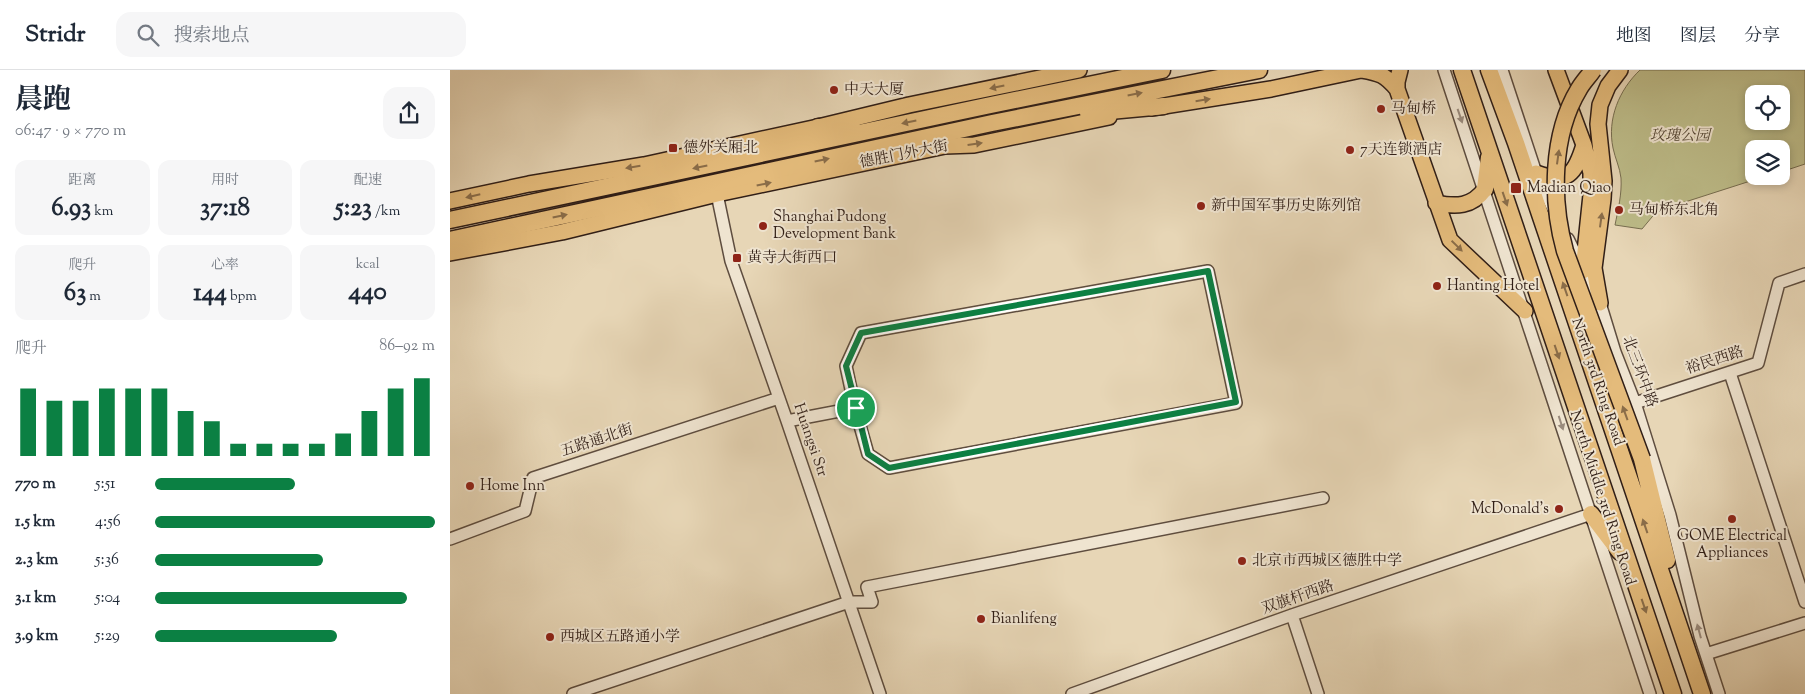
<!DOCTYPE html>
<html lang="zh">
<meta charset="utf-8">
<style>
body{margin:0;font-family:"Sorts Mill Goudy","Noto Serif SC",serif;background:#f6f6f7;color:#1f2937;height:100vh;display:flex;flex-direction:column;font-size:19px;white-space:nowrap}
*{box-sizing:border-box;margin:0}
p{font-size:16px;color:#747a83}
.icon{flex:none;width:28px;height:28px;fill:none;stroke:currentColor;stroke-width:2;stroke-linecap:round;stroke-linejoin:round}
.map{position:relative;flex:1;overflow:hidden}
.side{display:flex;flex-direction:column;background:#fff;width:450px}
.side>*{flex:none}
.fabs{position:absolute;left:1295px;top:15px;display:grid;gap:10px}
.fabs a{display:grid;place-items:center;width:45px;height:45px;border-radius:10px;background:#fff;box-shadow:0 2px 8px #0003;font-size:25px}
.pin{position:absolute;display:grid;place-items:center;width:42px;height:42px;color:#fff;margin:-21px;border:2px solid #fff;border-radius:50%;box-shadow:0 1px 5px #0007}
.round{display:grid;place-items:center;flex:none;width:52px;height:52px;border-radius:15px;background:#f6f6f7}
.summary{display:flex;align-items:center;justify-content:space-between;height:85px;padding:0 15px}
h1{font-size:28px;font-weight:700;line-height:38px}
.stats{display:grid;grid-template-columns:repeat(3,1fr);gap:8px;height:85px;padding:5px 15px}
.stats div{display:grid;align-content:center;border-radius:12px;background:#f6f6f7;text-align:center}
.stats b{font-size:25px;font-weight:700}
.stats small{font-size:14px;font-weight:400}
.stats p{font-size:14px}
.chart{height:140px;padding:10px 15px}
.chart p{display:flex;justify-content:space-between}
.chart svg{width:100%;height:90px;margin-top:5px;stroke:#0b8043;stroke-width:6}
ul{padding:0 15px;list-style:none;font-size:16px}
li{display:grid;grid-template-columns:80px 60px 1fr;align-items:center;height:38px}
li i{height:12px;border-radius:6px;background:#0b8043}
header{display:flex;align-items:center;gap:30px;box-sizing:border-box;height:70px;padding:0 25px;background:#fff;border-bottom:1px solid #e0e1e3}
header strong{font-size:24px}
nav{display:flex;gap:28px;margin-inline-start:auto;font-size:18px}
.search{width:350px;height:45px;background:#f6f6f7;display:flex;align-items:center;gap:12px;box-sizing:border-box;padding:0 18px;border-radius:15px;color:#747a83;font-size:19px}
main{display:flex;flex:1;min-height:0}
.map>svg:first-child{display:block}
</style>
<header>
<strong>Stridr</strong>
<div class="search"><svg class="icon" aria-label="search" viewBox="0 0 24 24"><circle cx="10" cy="10" r="6"/><path d="M15 15l6 6"/></svg>搜索地点</div>
<nav><a>地图</a><a>图层</a><a>分享</a></nav>
</header>
<main>
<section class="side">
<div class="summary"><div><h1>晨跑</h1><p>06:47 · 9 × 770 m</p></div><a class="round"><svg class="icon" aria-label="share" viewBox="0 0 24 24"><path d="M12 15V3M7 8l5-5 5 5M5 13v7h14v-7"/></svg></a></div>
<div class="stats">
<div><p>距离</p><b>6.93<small> km</small></b></div>
<div><p>用时</p><b>37:18</b></div>
<div><p>配速</p><b>5:23<small> /km</small></b></div>
</div>
<div class="stats">
<div><p>爬升</p><b>63<small> m</small></b></div>
<div><p>心率</p><b>144<small> bpm</small></b></div>
<div><p>kcal</p><b>440</b></div>
</div>
<div class="chart"><p><span>爬升</span>86–92 m</p>
<svg viewBox="0 0 160 44" preserveAspectRatio="none"><path d="M5 44V11M15 44V17M25 44V17M35 44V11M45 44V11M55 44V11M65 44V22M75 44V27M85 44V38M95 44V38M105 44V38M115 44V38M125 44V33M135 44V22M145 44V11M155 44V6"/></svg>
</div>
<ul>
<li><b>770 m</b>5:51<i style="width:50%"></i></li>
<li><b>1.5 km</b>4:56<i style="width:100%"></i></li>
<li><b>2.3 km</b>5:36<i style="width:60%"></i></li>
<li><b>3.1 km</b>5:04<i style="width:90%"></i></li>
<li><b>3.9 km</b>5:29<i style="width:65%"></i></li>
</ul>
</section>
<div class="map">
<svg width="1355" height="624" viewBox="0 0 1355 624">
<rect width="100%" height="100%" fill="#e7d6b6"/>
<filter id="stains"><feTurbulence type="fractalNoise" baseFrequency=".004" numOctaves="4"/><feColorMatrix values="0 0 0 0 .2 0 0 0 0 .09 0 0 0 0 .02 0 0 0 .5 -.17"/></filter>
<radialGradient id="worn" r=".72"><stop offset=".6" stop-color="#630" stop-opacity="0"/><stop offset="1" stop-color="#630" stop-opacity=".3"/></radialGradient>
<!-- green -->
<path fill="#bdbc89" stroke="#776e50" fill-rule="evenodd" d="M 1190,0 L 1355,0 L 1355,94 L 1331,102 L 1331,79 L 1304,79 L 1304,106 L 1316,106 L 1207,141 L 1192,159 L 1165,155 C 1168,140 1172,124 1171,108 C 1170,98 1165,88 1163,78 C 1157,49 1169,20 1190,0 ZM 1304,24 L 1331,24 L 1331,51 L 1304,51 Z"/>
<g fill="none" stroke-linecap="round" stroke-linejoin="round">
<!-- minor casing -->
<g stroke="#5e4d3f" stroke-width="14">
<path id="minor" d="M 994,0 L 1200,624
M 1052,0 L 1086,103 L 1104,141
M 267,124 L 281,191 L 337,351 L 430,624
M 1118,169 L 1150,233 L 1165,282 L 1185,333 L 1220,445 L 1250,566 L 1269,624
M 1280,303 L 1355,532
M 1185,333 L 1308,293 L 1329,213 L 1355,204
M 337,351 L 405,338 L 418,384 L 439,398 L 786,333 L 758,201 L 411,263 L 396,296 L 405,338
M 0,469 L 75,441 L 83,408 L 329,328
M 842,545 L 868,624
M 1256,584 L 1355,553
M 123,624 L 399,532 L 422,532 L 417,517 L 873,428
M 622,624 L 842,545 L 1141,444"/>
</g>
<!-- major casing -->
<g stroke="#311f17" stroke-width="18">
<path id="major" d="M 912,0 C 930,3 935,5 947,19 L 1000,170 L 1075,241
M 1106,0 L 1134,75 L 1141,103 L 1141,125 L 1133,201
M 947,19 L 947,12 L 950,0
M 701,38 L 821,19 L 911,0
M 1086,103 C 1118,115 1125,104 1134,75
M 0,131 L 79,114 L 194,95 L 368,57 L 459,35 L 629,0
M 986,133 C 1006,137 1022,137 1035,119
M 0,183 L 112,162 L 267,124 L 495,76 L 524,75 L 659,47
M 1150,233 L 1144,198 L 1153,129 L 1154,111 L 1148,54 L 1150,35 L 1158,16 L 1170,0"/>
</g>
<!-- highway casing -->
<g stroke="#311f17" stroke-width="19">
<path id="highway" d="M 1012,0 L 1223,624
M 1039,0 L 1066,73 L 1252,624
M 638,43 L 714,36
M 368,57 L 402,57
M 1035,119 L 1039,87
M 0,150 L 536,36 L 712,0
M 0,170 L 542,53 L 809,0
M 1192,389 L 1217,490
M 1141,444 L 1170,482"/>
</g>
<!-- minor -->
<use href="#minor" stroke="#efe4d0" stroke-width="11"/>
<!-- major -->
<use href="#major" stroke="#e4bb7b" stroke-width="15"/>
<!-- highway -->
<use href="#highway" stroke="#e4bb7b" stroke-width="16"/>
<!-- highway-bridge casing -->
<g stroke="#311f17" stroke-width="19" stroke-linecap="butt">
<path id="highway-bridge" d="M 1143,0 C 1139,6 1133,12 1129,19 C 1101,65 1101,131 1115,181 L 1192,389"/>
</g>
<!-- highway-bridge -->
<use href="#highway-bridge" stroke="#e4bb7b" stroke-width="16"/>
</g>
<!-- one-way arrows -->
<defs><path id="oneway-solid" d="M-6-.8H1V-3.2L6.5 0L1 3.2V.8H-6Z" transform="scale(1.25)"/></defs>
<g fill="#8a6d49">
<use href="#oneway-solid" transform="translate(547 17) rotate(168)"/>
<use href="#oneway-solid" transform="translate(685 24) rotate(-11)"/>
<use href="#oneway-solid" transform="translate(753 30) rotate(-9)"/>
<use href="#oneway-solid" transform="translate(459 52) rotate(168)"/>
<use href="#oneway-solid" transform="translate(525 74) rotate(-8)"/>
<use href="#oneway-solid" transform="translate(1108 87) rotate(-82)"/>
<use href="#oneway-solid" transform="translate(372 90) rotate(-12)"/>
<use href="#oneway-solid" transform="translate(183 97) rotate(171)"/>
<use href="#oneway-solid" transform="translate(250 97) rotate(168)"/>
<use href="#oneway-solid" transform="translate(314 114) rotate(-12)"/>
<use href="#oneway-solid" transform="translate(23 126) rotate(167)"/>
<use href="#oneway-solid" transform="translate(1055 129) rotate(71)"/>
<use href="#oneway-solid" transform="translate(110 146) rotate(-12)"/>
<use href="#oneway-solid" transform="translate(1151 150) rotate(-82)"/>
<use href="#oneway-solid" transform="translate(1007 176) rotate(44)"/>
<use href="#oneway-solid" transform="translate(1115 219) rotate(-109)"/>
<use href="#oneway-solid" transform="translate(1107 282) rotate(71)"/>
<use href="#oneway-solid" transform="translate(1175 343) rotate(-110)"/>
<use href="#oneway-solid" transform="translate(1195 456) rotate(-109)"/>
<use href="#oneway-solid" transform="translate(1194 536) rotate(71)"/>
</g>
<g fill="#9a8b7d">
<use href="#oneway-solid" transform="translate(1010 46) rotate(71)"/>
<use href="#oneway-solid" transform="translate(1111 353) rotate(72)"/>
<use href="#oneway-solid" transform="translate(1249 561) rotate(-105)"/>
</g>
<g fill="none" stroke-linecap="round" stroke-linejoin="round">
<!-- route casing -->
<g stroke="#fff" stroke-width="10">
<path id="route" d="M 758,201 L 786,332 L 439,398 L 418,384 L 396,296 L 411,263 Z"/>
</g>
<!-- route -->
<use href="#route" stroke="#0b8043" stroke-width="6"/>
</g>
<!-- markers -->
<g fill="#8f2418" stroke="#efe4d0" stroke-width="2">
<circle cx="384" cy="20" r="5"/>
<circle cx="931" cy="39" r="5"/>
<rect x="218" y="73" width="10" height="10" rx="2.5"/>
<circle cx="900" cy="80" r="5"/>
<rect x="1060" y="112" width="12" height="12" rx="2.5"/>
<circle cx="751" cy="136" r="5"/>
<circle cx="1169" cy="140" r="5"/>
<circle cx="313" cy="156" r="5"/>
<rect x="282" y="183" width="10" height="10" rx="2.5"/>
<circle cx="987" cy="216" r="5"/>
<circle cx="20" cy="416" r="5"/>
<circle cx="1109" cy="439" r="5"/>
<circle cx="1282" cy="449" r="5"/>
<circle cx="792" cy="491" r="5"/>
<circle cx="531" cy="549" r="5"/>
<circle cx="100" cy="567" r="5"/>
</g>
<g text-anchor="middle" dominant-baseline="central" stroke-width="4" stroke-linejoin="round" paint-order="stroke">
<!-- poi labels -->
<g font-size="15" fill="#311f17" stroke="#efe4d0" text-anchor="start">
<text x="394" y="20">中天大厦</text>
<text x="941" y="39">马甸桥</text>
<text x="233" y="78">德外关厢北</text>
<text x="910" y="80">7天连锁酒店</text>
<text x="1077" y="118">Madian Qiao</text>
<text x="761" y="136">新中国军事历史陈列馆</text>
<text x="1179" y="140">马甸桥东北角</text>
<text x="323" y="147">Shanghai Pudong<tspan x="323" dy="17">Development Bank</tspan></text>
<text x="297" y="188">黄寺大街西口</text>
<text x="997" y="216">Hanting Hotel</text>
<text x="30" y="416">Home Inn</text>
<text x="1099" y="439" text-anchor="end">McDonald's</text>
<text x="1282" y="466" text-anchor="middle">GOME Electrical<tspan x="1282" dy="17">Appliances</tspan></text>
<text x="802" y="491">北京市西城区德胜中学</text>
<text x="541" y="549">Bianlifeng</text>
<text x="110" y="567">西城区五路通小学</text>
</g>
<!-- park labels -->
<g font-size="15" font-style="italic" fill="#544634" stroke="#efe4d0">
<text x="1230" y="66">玫瑰公园</text>
</g>
<!-- street labels -->
<g font-size="15" fill="#311f17" stroke="#efe4d0">
<text transform="translate(454 85) rotate(-11)">德胜门外大街</text>
<text transform="translate(1265 291) rotate(-18)">裕民西路</text>
<text transform="translate(1189 302) rotate(70)">北三环中路</text>
<text transform="translate(1147 312) rotate(71)">North 3rd Ring Road</text>
<text transform="translate(360 370) rotate(71)">Huangsi Str</text>
<text transform="translate(147 371) rotate(-18)">五路通北街</text>
<text transform="translate(1152 428) rotate(72)">North Middle 3rd Ring Road</text>
<text transform="translate(848 528) rotate(-19)">双旗杆西路</text>
</g>
</g>
<rect width="100%" height="100%" filter="url(#stains)"/>
<rect width="100%" height="100%" fill="url(#worn)"/>
</svg>
<div class="fabs">
<a><svg class="icon" aria-label="locate" viewBox="0 0 24 24"><circle cx="12" cy="12" r="6"/><path d="M12 2v4M12 18v4M2 12h4M18 12h4"/></svg></a>
<a><svg class="icon" aria-label="layers" viewBox="0 0 24 24"><path d="M12 4l9 5-9 5-9-5zM3 14l9 5 9-5"/></svg></a>
</div>
<div class="pin" style="left:406px;top:338px;background:#1e9e55"><svg class="icon" aria-label="arrive" viewBox="0 0 24 24"><path d="M6 21V4h12l-3 4 3 4H6"/></svg></div>
</div>
</main>
